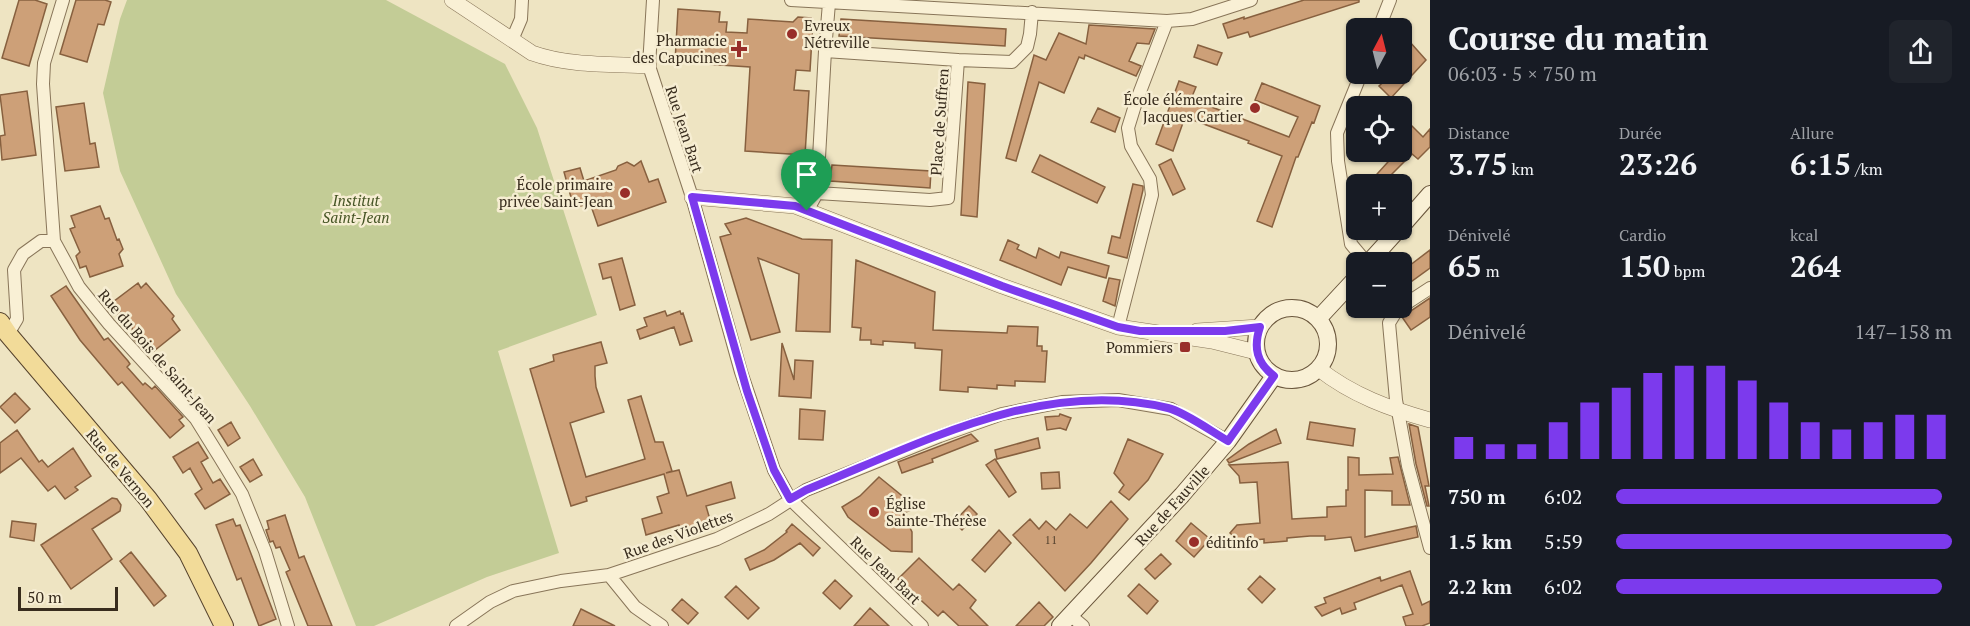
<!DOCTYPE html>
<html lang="fr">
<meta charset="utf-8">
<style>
body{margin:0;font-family:"PT Serif",serif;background:#20242c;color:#f1f3f6;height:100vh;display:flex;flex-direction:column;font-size:22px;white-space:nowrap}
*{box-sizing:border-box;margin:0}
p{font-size:20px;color:#9ea1a6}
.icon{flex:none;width:33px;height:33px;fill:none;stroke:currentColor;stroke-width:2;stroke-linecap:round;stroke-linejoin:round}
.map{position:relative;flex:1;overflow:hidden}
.panel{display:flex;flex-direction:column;background:#171b24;width:540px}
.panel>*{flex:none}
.needle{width:39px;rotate:7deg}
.fabs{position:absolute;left:1346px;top:18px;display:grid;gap:12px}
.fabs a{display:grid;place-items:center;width:66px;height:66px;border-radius:9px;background:#171b24;box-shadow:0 2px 4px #0004;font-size:30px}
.scale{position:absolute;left:18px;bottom:15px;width:100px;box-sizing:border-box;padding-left:6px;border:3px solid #382c1d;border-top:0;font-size:16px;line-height:21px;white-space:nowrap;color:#382c1d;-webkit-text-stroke:4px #f6edd2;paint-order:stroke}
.pin{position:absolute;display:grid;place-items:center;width:51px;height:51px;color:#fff;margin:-62px -26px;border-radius:50% 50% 50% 0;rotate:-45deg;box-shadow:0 0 6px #0007}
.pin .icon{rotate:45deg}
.round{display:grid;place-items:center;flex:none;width:63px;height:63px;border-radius:9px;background:#20242c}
.overview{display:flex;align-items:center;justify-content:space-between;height:102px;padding:0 18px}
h1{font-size:33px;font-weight:800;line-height:45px}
.figures{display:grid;grid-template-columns:repeat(3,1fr);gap:9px;height:102px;padding:6px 18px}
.figures div{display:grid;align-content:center}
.figures b{font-size:30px;font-weight:800}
.figures small{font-size:16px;font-weight:400}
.figures p{font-size:16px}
.chart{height:168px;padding:12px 18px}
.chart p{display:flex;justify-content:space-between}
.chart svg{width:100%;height:108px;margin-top:6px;stroke:#7c3aed;stroke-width:6}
ul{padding:0 18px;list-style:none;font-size:20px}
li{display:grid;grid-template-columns:96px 72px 1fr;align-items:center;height:45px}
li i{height:15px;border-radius:8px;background:#7c3aed}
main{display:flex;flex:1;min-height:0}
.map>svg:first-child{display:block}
</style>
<main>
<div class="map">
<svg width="1430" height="626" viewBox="0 0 1430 626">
<rect width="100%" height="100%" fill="#eee4c2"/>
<!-- green -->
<path fill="#c3cc96" d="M 127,0 L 386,0 L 505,64 L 537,128 L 597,315 L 498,351 L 559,553 L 487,577 L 374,626 L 356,626 L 305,497 L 250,406 L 176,294 L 120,171 L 103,93 L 120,19 Z"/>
<!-- building -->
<path fill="#cda078" stroke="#87603f" stroke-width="1.5" d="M 19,0 L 35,0 L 47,4 L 29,66 L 2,58 Z
M 76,0 L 105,0 L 111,2 L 104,25 L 98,24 L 87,62 L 60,54 Z
M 1304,0 L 1359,0 L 1359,2 L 1250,37 L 1248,32 L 1228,38 L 1223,24 L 1244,17 L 1244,19 Z
M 678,9 L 720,12 L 719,22 L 727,22 L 726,32 L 747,33 L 748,19 L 793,22 L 798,17 L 811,18 L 810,21 L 813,21 L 810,71 L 796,70 L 794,90 L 809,91 L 805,155 L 745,151 L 750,67 L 675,62 Z
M 841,19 L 1006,29 L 1005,46 L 839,36 Z
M 1089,25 L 1155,29 L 1149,44 L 1137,43 L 1129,61 L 1141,66 L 1136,76 L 1085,55 L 1084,59 L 1079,57 L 1064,93 L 1039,82 L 1016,161 L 1006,158 L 1034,55 L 1046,60 L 1059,33 L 1086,44 Z
M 1401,32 L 1426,60 L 1391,98 L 1379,86 L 1392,74 L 1401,74 Z
M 1198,45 L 1222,53 L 1217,65 L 1194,57 Z
M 1179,81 L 1196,87 L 1191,99 L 1289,137 L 1298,117 L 1255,100 L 1262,83 L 1320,106 L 1314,123 L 1312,122 L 1298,157 L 1296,157 L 1272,227 L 1257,221 L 1282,156 L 1248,143 L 1249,141 L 1185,117 L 1173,151 L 1156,144 Z
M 968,82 L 985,84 L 977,217 L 961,215 Z
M 27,91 L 36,155 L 2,160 L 0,136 L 5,135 L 0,95 Z
M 84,103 L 90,144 L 95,143 L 99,167 L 65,171 L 56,107 Z
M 1098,108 L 1120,118 L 1115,132 L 1091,122 Z
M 1412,126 L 1423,137 L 1430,129 L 1430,147 L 1418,159 L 1412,154 L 1392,174 L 1403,184 L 1368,184 L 1397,152 L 1401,152 L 1401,138 Z
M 1040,155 L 1105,187 L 1097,203 L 1032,172 Z
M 1171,159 L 1185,189 L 1173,195 L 1159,165 Z
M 641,161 L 649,182 L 658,179 L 666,202 L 598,226 L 590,203 L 574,208 L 564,172 L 580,168 L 584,181 L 616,170 L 618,166 L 627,162 L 634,166 Z
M 832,165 L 931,171 L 930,188 L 830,181 Z
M 1133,184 L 1143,186 L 1143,190 L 1127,258 L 1108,253 L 1112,236 L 1120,238 Z
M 100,206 L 105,219 L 109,218 L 117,240 L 119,239 L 123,249 L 119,254 L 123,266 L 90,277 L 86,266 L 80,268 L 76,256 L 80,252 L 70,229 L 75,227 L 71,216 Z
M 746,218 L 802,239 L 832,240 L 830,332 L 796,331 L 799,274 L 758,258 L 780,332 L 751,340 L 720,237 L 731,234 L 725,224 Z
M 1008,240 L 1019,245 L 1017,249 L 1036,258 L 1039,248 L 1059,258 L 1061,252 L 1109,266 L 1106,278 L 1068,267 L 1061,285 L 1000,260 Z
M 1430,250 L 1430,268 L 1401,289 L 1401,272 Z
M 622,258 L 635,305 L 620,310 L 611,277 L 603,279 L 599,264 Z
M 856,260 L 935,292 L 933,330 L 1007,333 L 1008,326 L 1038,327 L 1037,346 L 1042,346 L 1042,351 L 1047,351 L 1045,382 L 1015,381 L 1015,386 L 997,385 L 997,389 L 968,387 L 968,392 L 940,390 L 942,350 L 915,348 L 915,343 L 883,341 L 883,345 L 871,344 L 871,340 L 860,340 L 861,328 L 852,327 Z
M 1109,278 L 1120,280 L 1115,306 L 1103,301 Z
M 138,283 L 141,288 L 146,283 L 174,316 L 172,319 L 180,330 L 154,351 L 149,344 L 143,349 L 133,338 L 132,326 L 125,328 L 117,317 L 120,311 L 113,302 Z
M 66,286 L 104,340 L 108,338 L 128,361 L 130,364 L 127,367 L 143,385 L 145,383 L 152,389 L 155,386 L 183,417 L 179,420 L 184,426 L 170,438 L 122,382 L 118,385 L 80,340 L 51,296 Z
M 1430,298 L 1430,317 L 1411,330 L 1402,317 Z
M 665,311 L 667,316 L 680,311 L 681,314 L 683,313 L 692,341 L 680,345 L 674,327 L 640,339 L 637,330 L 647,326 L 644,318 Z
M 601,342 L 607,363 L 595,366 L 595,376 L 596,387 L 604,412 L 570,423 L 586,477 L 645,459 L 628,400 L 641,396 L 655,442 L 663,442 L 672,471 L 666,473 L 679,470 L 687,496 L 731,482 L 735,498 L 706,506 L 711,523 L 681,532 L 679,525 L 646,535 L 642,519 L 662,513 L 657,497 L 669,493 L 664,474 L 586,497 L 587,501 L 571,506 L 530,369 L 554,361 L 553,355 Z
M 782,343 L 794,380 L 795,360 L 813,361 L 811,398 L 779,396 Z
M 15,393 L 30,409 L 15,423 L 0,407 Z
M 800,409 L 825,411 L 823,440 L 799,439 Z
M 1060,414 L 1071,418 L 1066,430 L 1060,428 L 1047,430 L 1045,417 L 1059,416 Z
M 231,422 L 240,438 L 228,446 L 218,430 Z
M 1310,422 L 1355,429 L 1353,446 L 1307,439 Z
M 1409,424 L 1418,427 L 1429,486 L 1425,486 L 1429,506 L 1427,506 L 1416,464 Z
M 1276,429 L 1281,443 L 1229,463 L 1227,460 L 1249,444 Z
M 17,430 L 39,462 L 42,460 L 48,467 L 73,448 L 91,476 L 75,487 L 78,490 L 65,499 L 55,486 L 48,491 L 21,458 L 0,473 L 0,443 Z
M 971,434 L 978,441 L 932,459 L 933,462 L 902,473 L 898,462 Z
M 1038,438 L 1040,448 L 997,459 L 995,450 Z
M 1128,439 L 1163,454 L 1148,480 L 1129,500 L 1119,492 L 1124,485 L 1114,473 Z
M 198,442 L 208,458 L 201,462 L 213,483 L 220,479 L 230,494 L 205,509 L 195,494 L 202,489 L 192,472 L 190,468 L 183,473 L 173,457 Z
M 1348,457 L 1359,458 L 1359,475 L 1393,474 L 1390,458 L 1398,457 L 1410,505 L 1392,505 L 1392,491 L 1365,490 L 1365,537 L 1416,526 L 1418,537 L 1355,551 L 1351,537 L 1325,540 L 1325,536 L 1310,536 L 1287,538 L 1287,541 L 1264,543 L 1264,539 L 1245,541 L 1242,544 L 1230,533 L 1237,525 L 1260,523 L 1257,482 L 1240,483 L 1239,476 L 1229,465 L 1288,462 L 1292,519 L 1327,517 L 1327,507 L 1346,506 L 1346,490 L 1348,490 Z
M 253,459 L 262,475 L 250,482 L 240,467 Z
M 995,459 L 1016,492 L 1009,497 L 986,465 Z
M 1059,472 L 1060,488 L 1042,489 L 1041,473 Z
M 879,477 L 917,508 L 903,513 L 912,532 L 912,552 L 891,551 L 848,517 L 842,507 L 860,496 Z
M 112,498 L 117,499 L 121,505 L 120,511 L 92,529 L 112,559 L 71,589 L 41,545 Z
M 1111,501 L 1128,519 L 1091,563 L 1065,591 L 1013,535 L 1030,519 L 1039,529 L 1046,521 L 1056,530 L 1070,514 L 1087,528 Z
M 969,506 L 977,514 L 962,530 L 954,522 Z
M 285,515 L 299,558 L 304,556 L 332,626 L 308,626 L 286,572 L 290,570 L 280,547 L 276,548 L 273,541 L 270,542 L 266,530 L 269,529 L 267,521 Z
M 233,519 L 236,526 L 240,525 L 276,619 L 259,626 L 241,578 L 237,580 L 216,525 Z
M 12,521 L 36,524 L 34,541 L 10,537 Z
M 1191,523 L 1210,539 L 1194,557 L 1176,541 Z
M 792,524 L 820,548 L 813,556 L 800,543 L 774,560 L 750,570 L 745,559 L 764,550 L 787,532 L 786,531 Z
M 999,530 L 1011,543 L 985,572 L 972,560 Z
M 131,552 L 166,596 L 154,606 L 120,561 Z
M 1161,554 L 1171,564 L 1155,579 L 1145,569 Z
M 919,558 L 953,590 L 959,584 L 976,600 L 970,608 L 988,626 L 959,626 L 943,611 L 938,616 L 898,579 Z
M 1410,571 L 1422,605 L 1430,601 L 1430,623 L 1422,626 L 1406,626 L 1403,617 L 1413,614 L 1402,585 L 1354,603 L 1356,609 L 1342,614 L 1340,608 L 1322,616 L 1315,607 L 1326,603 L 1324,598 L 1380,577 L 1381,581 Z
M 1260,576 L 1275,589 L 1262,603 L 1248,589 Z
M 835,580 L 852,596 L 840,609 L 823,593 Z
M 1139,584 L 1158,601 L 1147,614 L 1128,596 Z
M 736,586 L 759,608 L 748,619 L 725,597 Z
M 682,599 L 698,613 L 688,624 L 672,610 Z
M 1039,602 L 1053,617 L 1044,626 L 1016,626 Z
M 870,608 L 889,626 L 854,626 Z
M 581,609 L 615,626 L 573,626 Z"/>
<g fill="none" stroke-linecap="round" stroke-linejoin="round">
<!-- minor casing -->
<g stroke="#887559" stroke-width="14">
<path id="minor" d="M 63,0 L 44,63 L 43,84 L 54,241 L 79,287 L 109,324 L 196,419 L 219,456 L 242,494 L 265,551 L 288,626
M 653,0 L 649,66 L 692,197 L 741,372 L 774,470 L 790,499 L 922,626
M 791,0 L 1167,21 L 1192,19 L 1251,0
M 1379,28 L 1390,0
M 512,40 L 521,19 L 522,0
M 825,51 L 829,3
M 958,60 L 1012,62 L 1027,47 L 1030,34 L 1032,12
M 1361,74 L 1337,133 L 1338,161 L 1351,244 L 1366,262
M 807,211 L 817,193 L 930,200 L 948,198 L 958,60 L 825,51 L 817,193
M 1401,307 L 1430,288
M 1401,308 L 1397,310 L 1389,323 L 1396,400 L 1408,466 L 1430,548
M 1118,327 L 1152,195 L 1150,179 L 1131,146 L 1128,128 L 1136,102 L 1167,21
M 8,334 L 17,319 L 14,270 L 23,254 L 41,241 L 54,241
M 609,575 L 635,607 L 662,626
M 1070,615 L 1083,626
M 456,626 L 490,602 L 513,591 L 561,581 L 609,575 L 717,539 L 769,514 L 806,490 L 940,436 L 1002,414 L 1062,402 L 1118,400 L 1171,409 L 1228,441"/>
</g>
<!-- tertiary casing -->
<g stroke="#887559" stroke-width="16">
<path id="tertiary" d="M 452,0 L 532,53 C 568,66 611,64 649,66
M 692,197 L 795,206 L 1002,286 L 1118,327 L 1212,341 L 1256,352
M 1197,331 L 1259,327
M 1319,369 C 1352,395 1390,409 1430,420"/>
</g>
<!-- secondary casing -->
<g stroke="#6a563c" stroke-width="18">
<path id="secondary" d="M 1401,227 L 1430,194
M 1369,262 L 1398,230
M1256 344a36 36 0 1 1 72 0a36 36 0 1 1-72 0Z
M 1318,319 L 1356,278
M 1060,626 L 1182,495 L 1228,441 L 1274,376"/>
</g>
<!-- primary casing -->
<g stroke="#56432d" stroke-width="20">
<path id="primary" d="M 0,322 L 8,334 L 148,499 L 188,553 L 224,626"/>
</g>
<!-- minor -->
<use href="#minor" stroke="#f9f0d5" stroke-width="12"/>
<!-- tertiary -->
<use href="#tertiary" stroke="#f9f0d5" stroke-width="15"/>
<!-- secondary -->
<use href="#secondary" stroke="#f9f0d5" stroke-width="16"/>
<!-- primary -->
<use href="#primary" stroke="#f2db99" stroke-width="18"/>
</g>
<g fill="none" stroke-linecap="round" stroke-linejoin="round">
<!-- route casing -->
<g stroke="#fff" stroke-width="12">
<path id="route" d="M 692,197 L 795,206 L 1002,286 L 1118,327 L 1140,331 L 1225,331 L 1260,327 C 1253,348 1257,363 1274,376 L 1228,441 C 1212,432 1185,412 1168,408 C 1042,377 920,444 806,490 L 790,499 L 774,470 L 747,391 Z"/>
</g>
<!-- route -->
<use href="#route" stroke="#7c3aed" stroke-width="8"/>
</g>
<!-- markers -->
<g fill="#982e29" stroke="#f6edd2" stroke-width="2">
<circle cx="792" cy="34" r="6"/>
<path d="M736 40h6v6h6v6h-6v6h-6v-6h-6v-6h6z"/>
<circle cx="1255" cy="108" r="6"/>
<circle cx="625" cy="193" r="6"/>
<rect x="1179" y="341" width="12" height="12" rx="3"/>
<circle cx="874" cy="512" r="6"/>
<circle cx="1194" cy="542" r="6"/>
</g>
<g text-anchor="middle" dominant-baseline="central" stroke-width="5" stroke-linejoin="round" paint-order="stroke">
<!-- number labels -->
<g font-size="12" fill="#5d4934">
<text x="1051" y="539">11</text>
</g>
<!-- poi labels -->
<g font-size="15" fill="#382c1d" stroke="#f6edd2" text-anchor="end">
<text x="804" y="25" text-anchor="start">Evreux<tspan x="804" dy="17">Nétreville</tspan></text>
<text x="727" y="40">Pharmacie<tspan x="727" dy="17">des Capucines</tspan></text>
<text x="1243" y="99">École élémentaire<tspan x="1243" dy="17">Jacques Cartier</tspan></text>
<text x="613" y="184">École primaire<tspan x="613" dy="17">privée Saint-Jean</tspan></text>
<text x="1173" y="347">Pommiers</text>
<text x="886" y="503" text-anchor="start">Église<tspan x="886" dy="17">Sainte-Thérèse</tspan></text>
<text x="1206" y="542" text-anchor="start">éditinfo</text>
</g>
<!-- street labels -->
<g font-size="15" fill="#382c1d" stroke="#f6edd2">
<text transform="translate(939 122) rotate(-86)">Place de Suffren</text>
<text transform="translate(685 129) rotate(72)">Rue Jean Bart</text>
<text transform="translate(158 356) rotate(49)">Rue du Bois de Saint-Jean</text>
<text transform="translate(121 468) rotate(50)">Rue de Vernon</text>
<text transform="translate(1172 505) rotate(-48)">Rue de Fauville</text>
<text transform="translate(678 534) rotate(-20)">Rue des Violettes</text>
<text transform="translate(886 570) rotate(44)">Rue Jean Bart</text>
</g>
<!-- park labels -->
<g font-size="15" font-style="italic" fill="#455424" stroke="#f6edd2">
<text x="356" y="200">Institut<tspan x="356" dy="17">Saint-Jean</tspan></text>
</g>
</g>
</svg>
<div class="fabs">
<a><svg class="needle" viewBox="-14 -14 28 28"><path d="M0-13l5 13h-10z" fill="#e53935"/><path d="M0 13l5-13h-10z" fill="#9ea1a6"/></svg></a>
<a><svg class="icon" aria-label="locate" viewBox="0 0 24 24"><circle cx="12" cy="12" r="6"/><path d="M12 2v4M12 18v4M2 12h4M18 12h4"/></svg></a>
<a>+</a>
<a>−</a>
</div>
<div class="scale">50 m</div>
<div class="pin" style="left:807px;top:211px;background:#1e9e55"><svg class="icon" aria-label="arrive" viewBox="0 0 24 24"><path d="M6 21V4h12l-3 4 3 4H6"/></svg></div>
</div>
<section class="panel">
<div class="overview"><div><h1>Course du matin</h1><p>06:03 · 5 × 750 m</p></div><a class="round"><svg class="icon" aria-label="share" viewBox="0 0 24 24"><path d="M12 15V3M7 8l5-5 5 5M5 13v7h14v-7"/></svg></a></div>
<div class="figures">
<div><p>Distance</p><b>3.75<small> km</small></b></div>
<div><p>Durée</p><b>23:26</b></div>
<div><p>Allure</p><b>6:15<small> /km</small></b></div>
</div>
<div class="figures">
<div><p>Dénivelé</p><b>65<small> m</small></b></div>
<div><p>Cardio</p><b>150<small> bpm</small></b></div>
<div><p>kcal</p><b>264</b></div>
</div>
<div class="chart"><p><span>Dénivelé</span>147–158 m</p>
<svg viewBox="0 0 160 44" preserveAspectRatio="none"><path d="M5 44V35M15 44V38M25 44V38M35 44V29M45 44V21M55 44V15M65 44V9M75 44V6M85 44V6M95 44V12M105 44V21M115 44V29M125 44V32M135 44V29M145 44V26M155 44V26"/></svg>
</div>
<ul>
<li><b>750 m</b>6:02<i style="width:97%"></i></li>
<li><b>1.5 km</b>5:59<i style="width:100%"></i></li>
<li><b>2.2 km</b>6:02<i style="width:97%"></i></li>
</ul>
</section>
</main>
